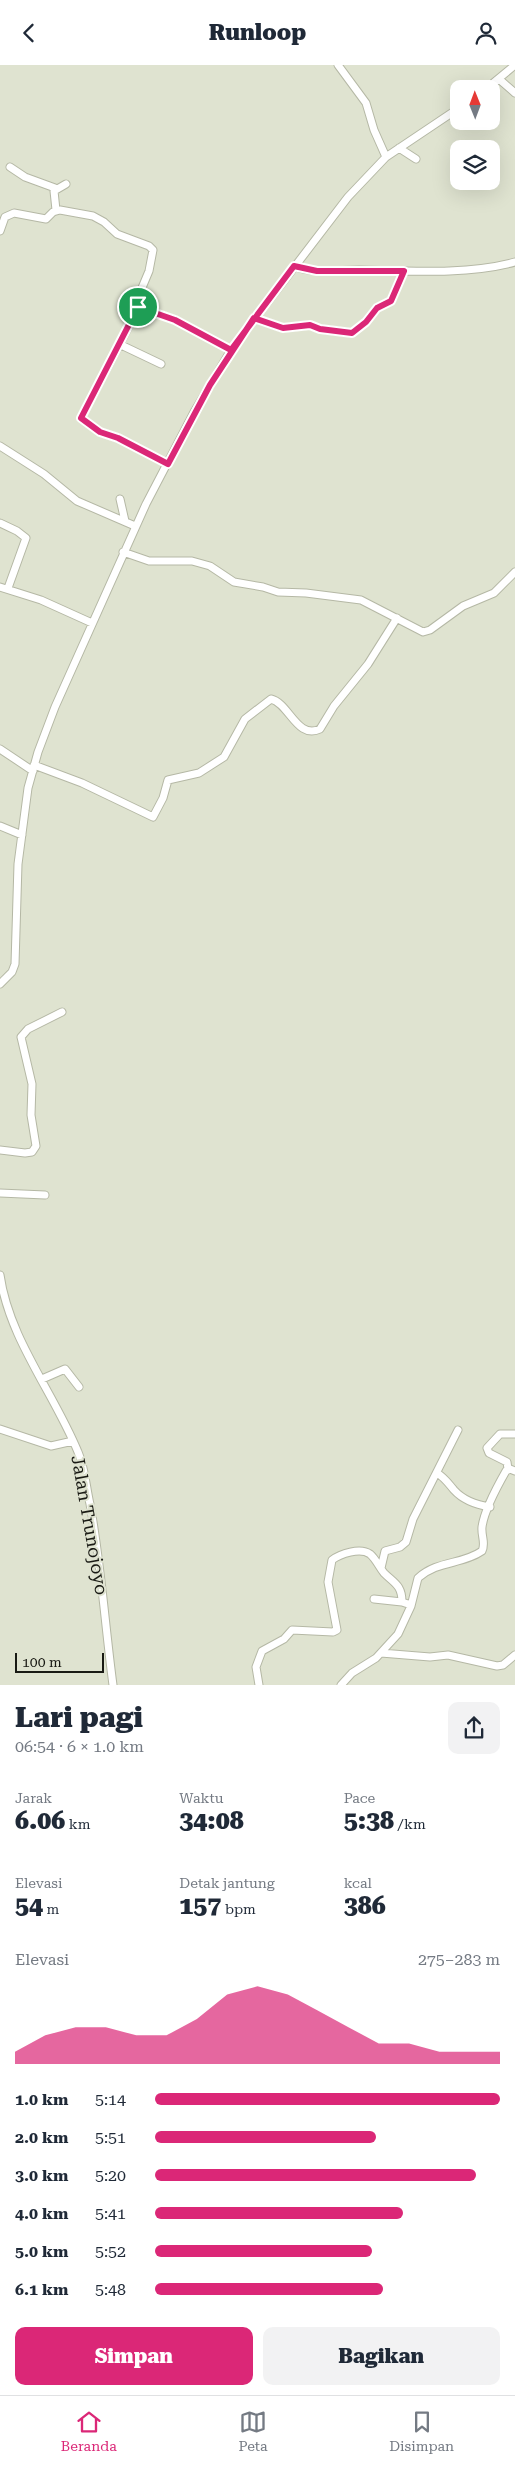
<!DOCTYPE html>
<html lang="id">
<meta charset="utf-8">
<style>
body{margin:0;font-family:"Roboto Serif",serif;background:#f2f2f3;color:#1f2937;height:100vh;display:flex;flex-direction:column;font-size:19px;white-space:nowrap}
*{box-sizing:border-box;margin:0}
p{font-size:16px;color:#747a83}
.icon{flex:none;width:28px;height:28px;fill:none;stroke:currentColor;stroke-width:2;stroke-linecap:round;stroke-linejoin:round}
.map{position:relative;height:1620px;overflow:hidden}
.drawer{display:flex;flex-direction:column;background:#fff;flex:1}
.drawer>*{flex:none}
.needle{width:32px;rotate:359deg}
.controls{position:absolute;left:450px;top:15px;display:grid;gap:10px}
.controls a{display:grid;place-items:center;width:50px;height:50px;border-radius:10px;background:#fff;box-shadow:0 5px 20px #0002;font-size:25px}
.scale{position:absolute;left:15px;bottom:12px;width:89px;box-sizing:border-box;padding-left:5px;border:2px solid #191a14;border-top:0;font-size:14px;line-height:18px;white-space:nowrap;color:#191a14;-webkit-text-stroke:4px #dfe3d0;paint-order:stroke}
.pin{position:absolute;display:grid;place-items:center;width:42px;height:42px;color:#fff;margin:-21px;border:2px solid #fff;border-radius:50%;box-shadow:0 1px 5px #0007}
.round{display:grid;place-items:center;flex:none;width:52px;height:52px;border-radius:10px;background:#f2f2f3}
.summary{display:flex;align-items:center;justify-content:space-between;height:85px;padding:0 15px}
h1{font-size:28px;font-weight:800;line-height:38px}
.stats{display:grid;grid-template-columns:repeat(3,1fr);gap:8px;height:85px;padding:5px 15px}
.stats div{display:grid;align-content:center}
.stats b{font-size:25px;font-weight:800}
.stats small{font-size:14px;font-weight:400}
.stats p{font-size:14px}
.chart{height:140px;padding:10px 15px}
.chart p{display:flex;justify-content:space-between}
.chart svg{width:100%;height:90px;margin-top:5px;fill:#db2777;opacity:.7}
.action{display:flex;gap:10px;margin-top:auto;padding:10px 15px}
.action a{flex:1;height:58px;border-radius:10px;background:#db2777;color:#fff;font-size:20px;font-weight:800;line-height:58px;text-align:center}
.action a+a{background:#f2f2f3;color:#1f2937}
ul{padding:0 15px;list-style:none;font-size:16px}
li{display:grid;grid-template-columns:80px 60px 1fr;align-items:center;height:38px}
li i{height:12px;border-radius:6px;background:#db2777}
header{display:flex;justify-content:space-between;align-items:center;height:65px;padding:0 15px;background:#fff;font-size:22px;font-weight:800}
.tabs{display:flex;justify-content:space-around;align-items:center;height:70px;border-top:1px solid #e0e1e3;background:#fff;font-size:14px;color:#747a83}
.tabs a{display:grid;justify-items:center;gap:2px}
.tabs .on{color:#db2777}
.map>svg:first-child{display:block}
</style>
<header><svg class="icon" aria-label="back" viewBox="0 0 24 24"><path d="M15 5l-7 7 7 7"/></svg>Runloop<svg class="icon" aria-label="person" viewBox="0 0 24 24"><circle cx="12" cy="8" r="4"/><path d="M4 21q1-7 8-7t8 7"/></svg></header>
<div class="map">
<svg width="515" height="1620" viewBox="0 0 515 1620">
<rect width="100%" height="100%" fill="#dfe3d0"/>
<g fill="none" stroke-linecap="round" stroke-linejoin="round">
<!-- minor casing -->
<g stroke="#b5b8a5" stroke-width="9">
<path id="minor" d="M 338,0 L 366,38 L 374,65 L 386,92
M 499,14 L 515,28
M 486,24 L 515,0
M 399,83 L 416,94
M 10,102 L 25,112 L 55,123
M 56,145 L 54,126 L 66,119
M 0,166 L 5,152 L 14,148 L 46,154 L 53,147 L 60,145 L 93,151 L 104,157 L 117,169 L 149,181 L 153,185 L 149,206 L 136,237 L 139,242 L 175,255 L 231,285
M 294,201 C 314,209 337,205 359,205 C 409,206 467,210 515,197
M 139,242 L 81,353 L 100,367 L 118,373 L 168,399
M 254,253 L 283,263 L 310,260 L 320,264 L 352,268 L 366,257 L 377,243 L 391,236 L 404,206
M 119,279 L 161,299
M 0,381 L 44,409 L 77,436 L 135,461
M 120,434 L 125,456
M 0,458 L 17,466 L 26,473 L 8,523
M 123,487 L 149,496 L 192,496 L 210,501 L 234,517 L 263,522 L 278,527 L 306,528 L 361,535 L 423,567 L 430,565 L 463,541 L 494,528 L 515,507
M 0,522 L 41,535 L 92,558
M 0,684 L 33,706
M 34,700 L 82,718 L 153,752 L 163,733 L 168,715 L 199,708 L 224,692 L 245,654 L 271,634 C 289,638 297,675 320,664 L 334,641 L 368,599 L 397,553
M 0,761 L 22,770
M 0,919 L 12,907 L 15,899 L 18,799 L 28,723 L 38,687 L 55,642 L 146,439 L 194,347 L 231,285 L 348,132 L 386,92 L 459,43
M 0,1085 L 25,1088 L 32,1087 L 36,1081 L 31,1050 L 32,1019 L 21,972 L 28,964 L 62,947
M 0,1128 L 45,1130
M 0,1210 C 9,1274 54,1328 78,1387 C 85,1403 86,1422 90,1439 C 101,1499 105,1560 113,1620
M 42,1314 L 65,1304 L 79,1322
M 0,1364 L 51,1381 L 73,1376
M 508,1404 L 507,1397 L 489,1388 L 487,1383 L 500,1369 L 515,1369
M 437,1408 C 445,1413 448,1418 454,1425 C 463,1435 477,1440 490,1442
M 381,1503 L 385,1486 L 400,1482 L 406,1477 L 413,1454 L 458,1365
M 374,1534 L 402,1537
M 381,1588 L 430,1592 L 448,1590 L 497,1601 L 503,1600 L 515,1590
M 259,1620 L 256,1602 L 262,1586 L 284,1574 L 292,1565 L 333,1567 L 337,1565 L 328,1517 L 332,1495 C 340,1489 360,1482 370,1489 C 376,1494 379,1502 384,1508 C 394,1518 402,1520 402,1537 L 411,1540
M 341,1620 L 352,1608 L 376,1593 L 398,1569 L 411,1541 L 418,1513 C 438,1495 462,1500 482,1486 C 486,1478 481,1471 482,1462 C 484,1447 498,1420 506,1406 L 510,1404 L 515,1406"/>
</g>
<!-- minor -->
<use href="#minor" stroke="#fff" stroke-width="7"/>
</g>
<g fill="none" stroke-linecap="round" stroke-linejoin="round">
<!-- route casing -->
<g stroke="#fff" stroke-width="10">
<path id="route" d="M 138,242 L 81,353 L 100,367 L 118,373 L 168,399 L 210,320 L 254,253 L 283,263 L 310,260 L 320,264 L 352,268 L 366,257 L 377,243 L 391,236 L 404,206 L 317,206 L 294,201 L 231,285 L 175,255 L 138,242"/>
</g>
<!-- route -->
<use href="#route" stroke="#db2777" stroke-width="6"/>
</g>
<g text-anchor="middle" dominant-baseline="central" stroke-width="4" stroke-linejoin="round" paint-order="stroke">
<!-- street labels -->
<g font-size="18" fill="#191a14" stroke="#dfe3d0">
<text transform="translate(90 1460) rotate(80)">Jalan Trunojoyo</text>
</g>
</g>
</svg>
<div class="controls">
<a><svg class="needle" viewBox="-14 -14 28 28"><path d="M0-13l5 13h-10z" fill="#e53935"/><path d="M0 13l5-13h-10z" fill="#747a83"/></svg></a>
<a><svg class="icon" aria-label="layers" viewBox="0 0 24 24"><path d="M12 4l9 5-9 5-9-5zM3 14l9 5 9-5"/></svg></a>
</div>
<div class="scale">100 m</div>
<div class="pin" style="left:138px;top:242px;background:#1e9e55"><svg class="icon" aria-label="arrive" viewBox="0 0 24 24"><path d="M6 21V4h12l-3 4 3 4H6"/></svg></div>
</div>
<section class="drawer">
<div class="summary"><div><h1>Lari pagi</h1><p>06:54 · 6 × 1.0 km</p></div><a class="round"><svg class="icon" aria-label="share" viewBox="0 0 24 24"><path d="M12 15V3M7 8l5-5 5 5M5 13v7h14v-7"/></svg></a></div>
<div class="stats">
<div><p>Jarak</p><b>6.06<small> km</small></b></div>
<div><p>Waktu</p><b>34:08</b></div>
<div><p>Pace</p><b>5:38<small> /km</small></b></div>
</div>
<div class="stats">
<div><p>Elevasi</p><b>54<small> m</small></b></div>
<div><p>Detak jantung</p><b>157<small> bpm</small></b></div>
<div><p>kcal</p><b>386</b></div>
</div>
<div class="chart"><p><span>Elevasi</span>275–283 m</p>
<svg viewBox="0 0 160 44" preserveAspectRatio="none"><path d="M0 44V38L10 30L20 26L30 26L40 30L50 30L60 22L70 10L80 6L90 10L100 18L110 26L120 34L130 34L140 38L150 38L160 38V44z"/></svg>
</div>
<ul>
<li><b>1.0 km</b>5:14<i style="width:100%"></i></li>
<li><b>2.0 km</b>5:51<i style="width:64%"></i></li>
<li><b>3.0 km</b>5:20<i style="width:93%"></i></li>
<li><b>4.0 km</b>5:41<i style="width:72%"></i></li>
<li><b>5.0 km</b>5:52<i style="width:63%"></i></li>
<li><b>6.1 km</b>5:48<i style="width:66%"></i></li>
</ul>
<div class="action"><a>Simpan</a><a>Bagikan</a></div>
</section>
<nav class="tabs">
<a class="on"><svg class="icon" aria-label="home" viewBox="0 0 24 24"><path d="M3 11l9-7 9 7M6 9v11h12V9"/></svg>Beranda</a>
<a><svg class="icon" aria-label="map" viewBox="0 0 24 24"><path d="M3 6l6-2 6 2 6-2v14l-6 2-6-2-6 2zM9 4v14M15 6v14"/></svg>Peta</a>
<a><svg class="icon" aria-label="saved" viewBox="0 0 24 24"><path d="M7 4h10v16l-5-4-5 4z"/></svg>Disimpan</a>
</nav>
